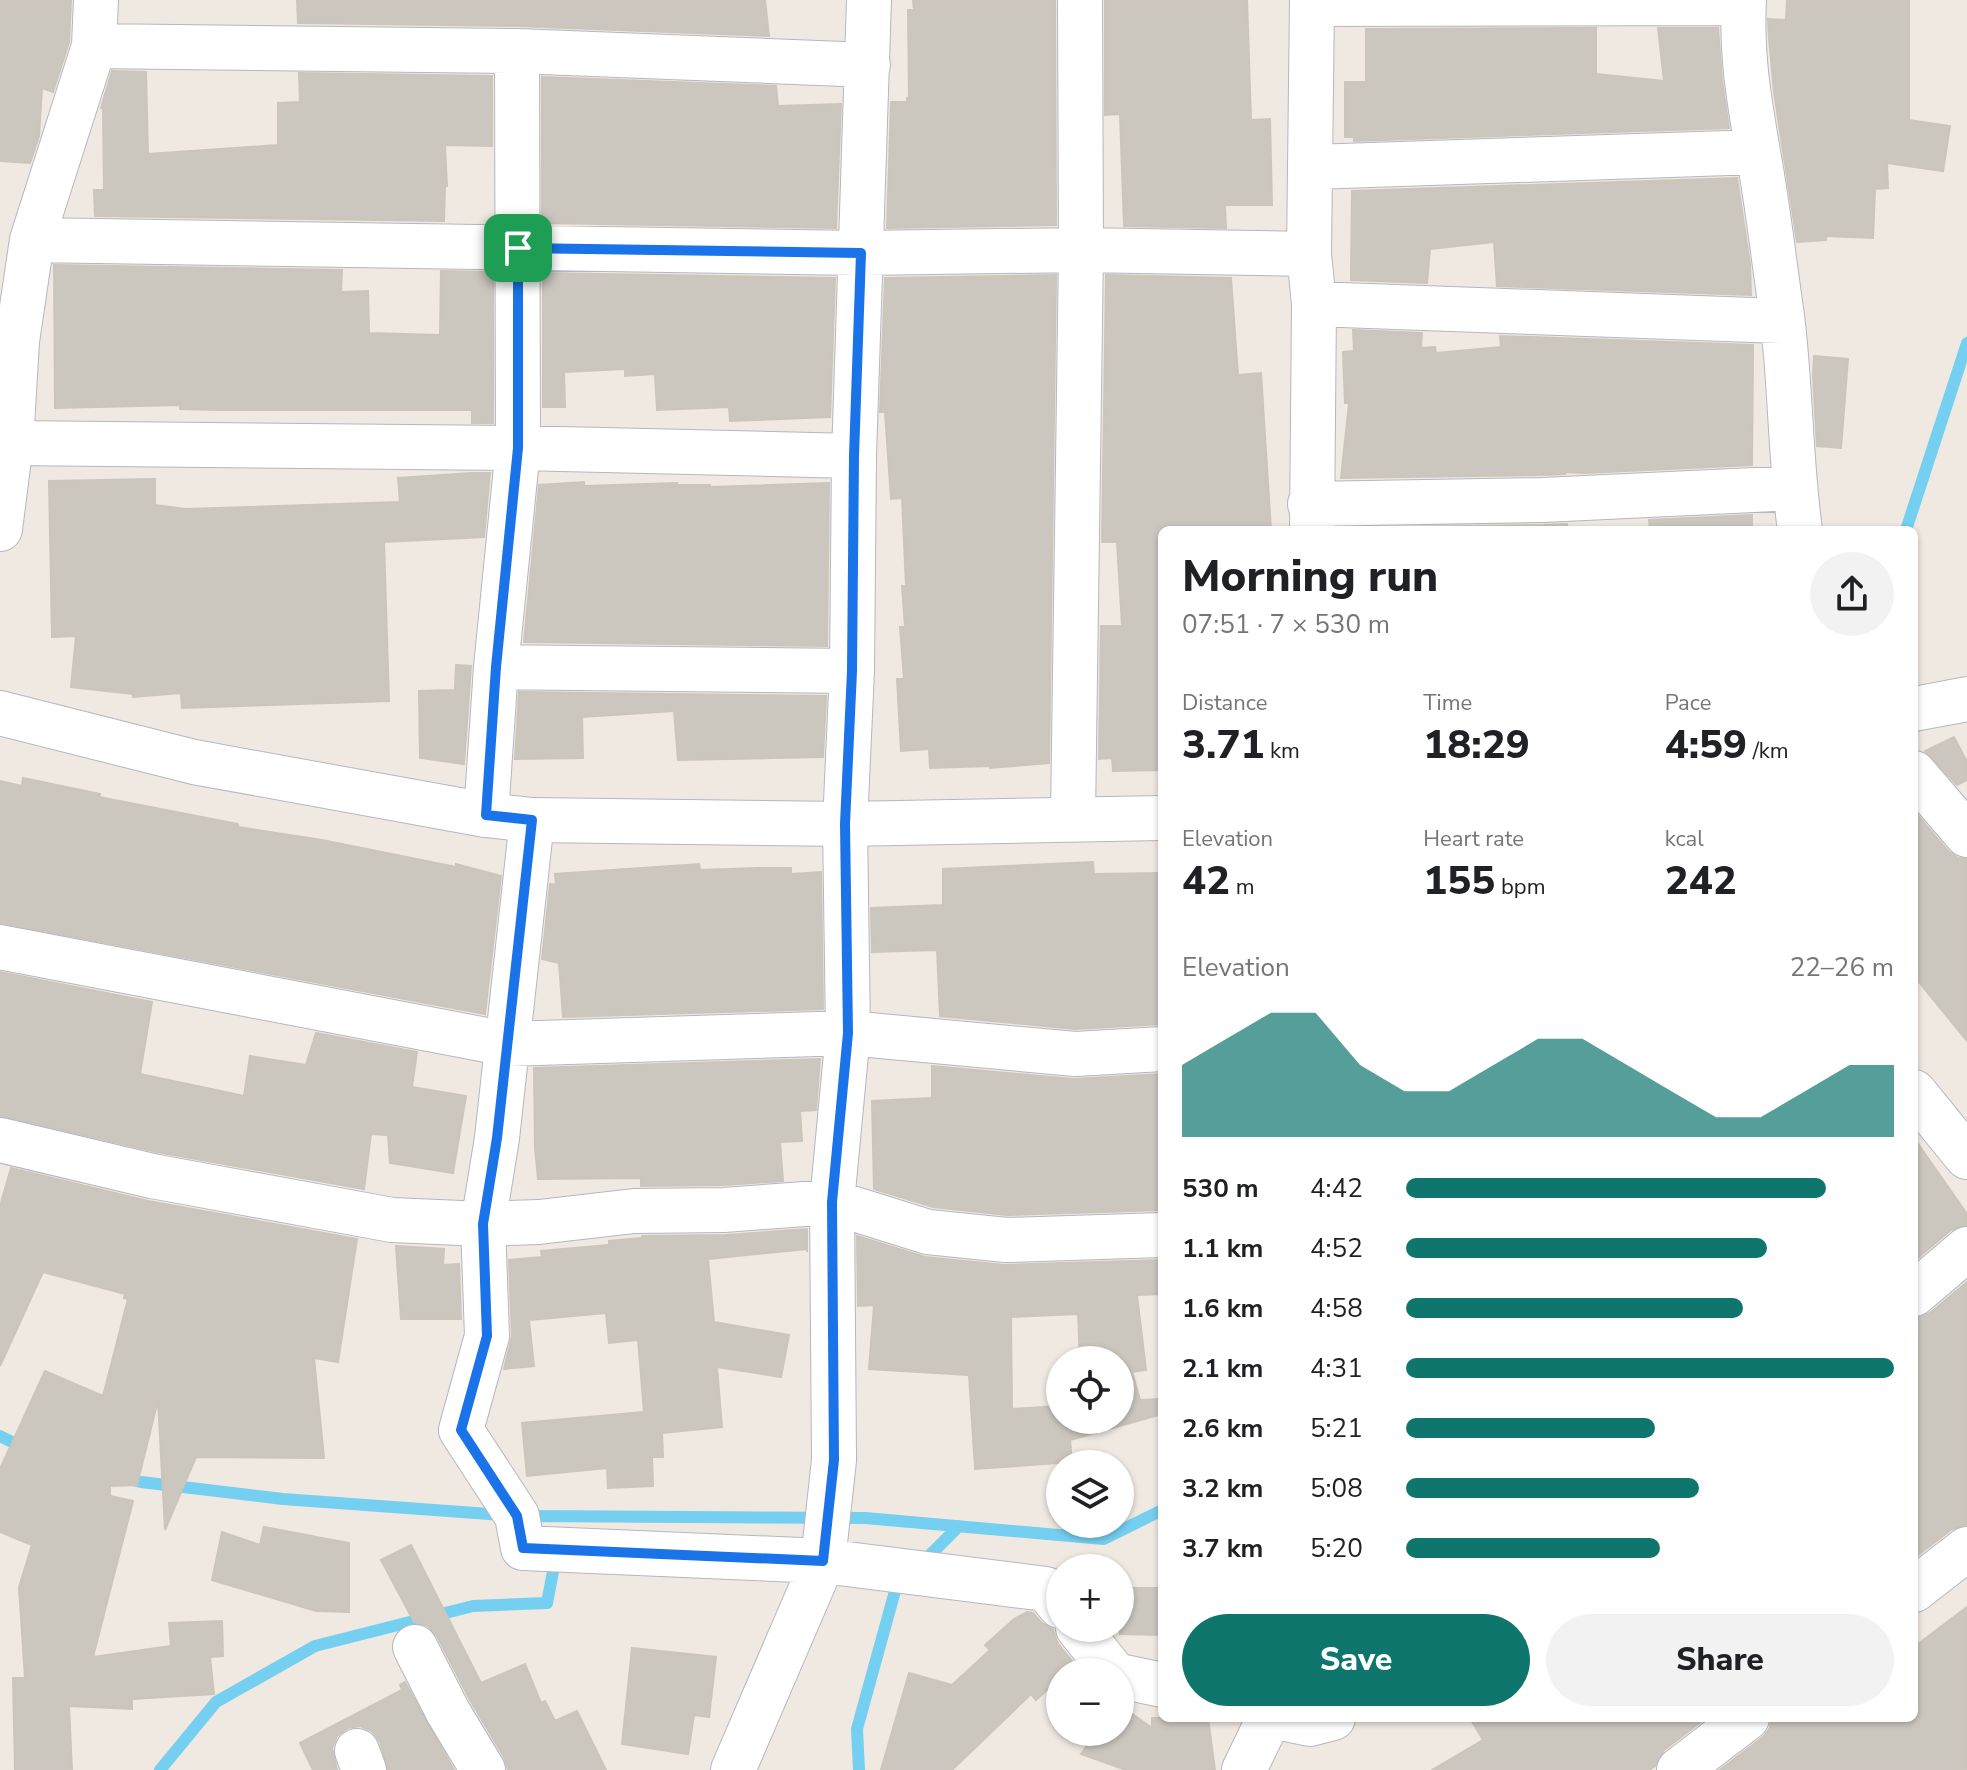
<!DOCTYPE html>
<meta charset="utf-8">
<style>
body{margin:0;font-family:"Nunito Sans",sans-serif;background:#f2f2f2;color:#202124;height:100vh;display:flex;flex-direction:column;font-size:30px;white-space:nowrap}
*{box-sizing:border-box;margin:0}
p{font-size:26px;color:#757577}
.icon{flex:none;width:44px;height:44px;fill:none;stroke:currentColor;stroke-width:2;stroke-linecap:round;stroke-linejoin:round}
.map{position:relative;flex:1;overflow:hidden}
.details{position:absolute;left:1158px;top:526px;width:760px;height:1196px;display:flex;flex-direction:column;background:#fff;border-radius:12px;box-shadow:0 2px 6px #0004}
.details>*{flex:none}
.fabs{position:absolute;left:1046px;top:1346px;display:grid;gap:16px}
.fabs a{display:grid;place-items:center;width:88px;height:88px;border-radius:50%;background:#fff;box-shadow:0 2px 6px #0004;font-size:40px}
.pin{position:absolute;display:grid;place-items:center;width:68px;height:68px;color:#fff;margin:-34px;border-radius:16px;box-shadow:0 4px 12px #0006}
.round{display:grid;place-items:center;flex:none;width:84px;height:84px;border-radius:42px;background:#f2f2f2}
.headline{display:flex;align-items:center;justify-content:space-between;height:136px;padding:0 24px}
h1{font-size:44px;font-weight:800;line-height:60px}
.metrics{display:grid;grid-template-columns:repeat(3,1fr);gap:12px;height:136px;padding:8px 24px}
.metrics div{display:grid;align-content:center}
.metrics b{font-size:40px;font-weight:800}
.metrics small{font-size:22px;font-weight:400}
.metrics p{font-size:22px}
.chart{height:224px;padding:16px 24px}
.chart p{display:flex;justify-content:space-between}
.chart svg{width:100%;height:144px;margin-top:8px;fill:#0f766e;opacity:.7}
.button{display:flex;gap:16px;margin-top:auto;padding:16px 24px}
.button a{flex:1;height:92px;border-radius:48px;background:#0f766e;color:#fff;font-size:32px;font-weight:800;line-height:92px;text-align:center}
.button a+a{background:#f2f2f2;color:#202124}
ul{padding:0 24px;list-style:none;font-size:26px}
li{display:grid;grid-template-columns:128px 96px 1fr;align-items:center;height:60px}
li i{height:20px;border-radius:10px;background:#0f766e}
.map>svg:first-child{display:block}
</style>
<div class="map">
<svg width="1967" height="1770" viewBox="0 0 1967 1770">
<rect width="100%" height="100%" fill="#efe9e1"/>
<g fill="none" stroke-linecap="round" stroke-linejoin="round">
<!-- stream -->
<path stroke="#75cff0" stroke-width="12" d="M 1906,530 L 1967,343
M 0,1436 L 26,1449
M 124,1478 L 141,1482 L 283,1499 L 503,1515
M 526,1516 L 865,1518 L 1104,1539 L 1162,1510
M 922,1563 L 959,1526
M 160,1770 L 216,1702 L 315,1646 L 473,1606 L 547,1603 L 556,1556
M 859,1770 L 857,1729 L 895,1591 L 904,1582"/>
</g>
<!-- building -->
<path fill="#cbc7bf" stroke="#cbc5ba" stroke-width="2" fill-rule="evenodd" d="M 0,0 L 71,0 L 69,42 L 53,92 L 42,88 L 39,136 L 30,163 L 0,161 Z
M 297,0 L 765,0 L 769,36 L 517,26 L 298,23 Z
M 913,0 L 1055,0 L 1056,225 L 887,228 L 891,102 L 907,102 L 907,98 L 909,98 L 908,10 L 914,10 Z
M 1105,0 L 1247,0 L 1251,120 L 1270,119 L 1272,205 L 1225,205 L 1226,228 L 1124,226 L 1120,114 L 1105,115 Z
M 1787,0 L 1909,0 L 1909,120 L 1950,126 L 1943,171 L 1887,163 L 1888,188 L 1875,189 L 1873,238 L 1826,236 L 1826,240 L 1797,242 L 1774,92 L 1769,38 L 1768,19 L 1786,20 Z
M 1596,28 L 1596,74 L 1664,81 L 1658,28 L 1718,28 L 1722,80 L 1729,128 L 1354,141 L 1354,137 L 1345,137 L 1345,82 L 1366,82 L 1366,29 Z
M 112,71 L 146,72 L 148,154 L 278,145 L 278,103 L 300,102 L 299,73 L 492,76 L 492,146 L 445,145 L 447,186 L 445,186 L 444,221 L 95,216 L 94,190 L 104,190 L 103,109 L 101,108 Z
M 542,77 L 776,86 L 778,106 L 841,104 L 836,228 L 542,223 Z
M 1737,178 L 1750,264 L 1751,295 L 1497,286 L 1494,242 L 1430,249 L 1427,283 L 1351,280 L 1352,191 Z
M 54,265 L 342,270 L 341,292 L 368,291 L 369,333 L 440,335 L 441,271 L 493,272 L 493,423 L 472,423 L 472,410 L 219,410 L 180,409 L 180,405 L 55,408 Z
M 543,273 L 835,278 L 830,417 L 730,421 L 729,407 L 657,410 L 655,374 L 625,376 L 625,369 L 564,372 L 565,407 L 543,407 Z
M 1056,275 L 1049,763 L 990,768 L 990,766 L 930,768 L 929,749 L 901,751 L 897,679 L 904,679 L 900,627 L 905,627 L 902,586 L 906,586 L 902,498 L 891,499 L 885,412 L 880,412 L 885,278 Z
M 1106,275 L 1231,278 L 1238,375 L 1261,373 L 1271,530 L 1162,530 L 1162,770 L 1113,771 L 1112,758 L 1099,759 L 1101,626 L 1122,626 L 1117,542 L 1102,542 Z
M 1353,330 L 1422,333 L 1421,348 L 1435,347 L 1436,353 L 1501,347 L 1500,336 L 1753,345 L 1752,465 L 1584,473 L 1565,472 L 1565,474 L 1542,475 L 1341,478 L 1349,403 L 1345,403 L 1343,352 L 1354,351 Z
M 1814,356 L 1848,359 L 1841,448 L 1817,446 L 1813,376 Z
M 472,473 L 490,473 L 484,537 L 384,542 L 389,701 L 182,708 L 181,693 L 133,697 L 133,694 L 71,687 L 76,636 L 52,637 L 49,481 L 155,479 L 155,505 L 186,509 L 400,502 L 398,478 Z
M 584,482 L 584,486 L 677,483 L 677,485 L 710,485 L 710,487 L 829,483 L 827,646 L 524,642 L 539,485 Z
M 1752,515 L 1752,530 L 1650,530 L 1649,520 Z
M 1567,524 L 1568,530 L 1339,528 L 1543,525 Z
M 456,665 L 471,666 L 464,764 L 420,758 L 419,691 L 455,690 Z
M 519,692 L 826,696 L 823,757 L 678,760 L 674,711 L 582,717 L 583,758 L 515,759 Z
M 1954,737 L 1967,762 L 1967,780 L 1957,785 L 1925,751 Z
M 23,778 L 100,794 L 99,797 L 238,824 L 238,827 L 322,840 L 456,867 L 456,864 L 501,876 L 485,1014 L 0,923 L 0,781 L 22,786 Z
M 1914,811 L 1948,851 L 1958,858 L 1967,859 L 1967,1041 L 1914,976 Z
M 1093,862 L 1094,874 L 1162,873 L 1162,1024 L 1075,1029 L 940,1016 L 937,950 L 872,952 L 871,908 L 943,905 L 943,869 Z
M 699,864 L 700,870 L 757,868 L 791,868 L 791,874 L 821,872 L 823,1009 L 563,1017 L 559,963 L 542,959 L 550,884 L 556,885 L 555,874 Z
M 0,972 L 152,1002 L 140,1074 L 244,1096 L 250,1056 L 306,1065 L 316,1033 L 417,1052 L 412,1087 L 466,1096 L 453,1173 L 390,1163 L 388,1135 L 371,1134 L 364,1189 L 157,1152 L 0,1116 Z
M 820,1059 L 816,1110 L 800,1111 L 802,1141 L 780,1142 L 783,1181 L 723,1185 L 641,1186 L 641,1178 L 538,1179 L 535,1148 L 534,1068 Z
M 932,1066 L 1073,1079 L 1162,1074 L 1162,1210 L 1007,1215 L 933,1207 L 874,1189 L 872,1101 L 932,1098 Z
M 1914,1138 L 1967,1214 L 1967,1225 L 1951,1230 L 1914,1261 Z
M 11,1168 L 148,1201 L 357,1239 L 338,1362 L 314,1358 L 324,1458 L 196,1457 L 165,1530 L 158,1400 L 137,1485 L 110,1486 L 110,1496 L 133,1501 L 93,1657 L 171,1646 L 169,1623 L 222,1621 L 223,1656 L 210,1657 L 214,1694 L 132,1699 L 132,1709 L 69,1706 L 72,1770 L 15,1770 L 13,1678 L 25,1678 L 19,1587 L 32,1545 L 0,1532 L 0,1469 L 45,1371 L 103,1396 L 128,1299 L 124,1298 L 125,1294 L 43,1272 L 0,1366 L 0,1206 Z
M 807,1229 L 807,1252 L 807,1249 L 708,1259 L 714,1322 L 789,1335 L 781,1377 L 717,1367 L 722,1427 L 662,1433 L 663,1457 L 652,1457 L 653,1486 L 608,1488 L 607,1468 L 527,1476 L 522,1423 L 644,1412 L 638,1340 L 609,1343 L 606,1313 L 529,1320 L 534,1366 L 504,1369 L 512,1336 L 509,1260 L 542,1257 L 541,1251 L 609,1245 L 609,1241 L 642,1238 L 642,1236 L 726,1235 Z
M 857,1236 L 925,1257 L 1004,1265 L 1162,1260 L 1162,1294 L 1137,1295 L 1146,1370 L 1132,1372 L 1140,1400 L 1160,1399 L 1162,1414 L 1070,1440 L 1072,1462 L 975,1469 L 969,1375 L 869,1369 L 874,1305 L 858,1306 ZM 1078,1314 L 1080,1360 L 1120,1360 L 1120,1420 L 1060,1420 L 1060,1406 L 1012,1409 L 1011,1317 Z
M 396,1246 L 444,1249 L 443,1265 L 459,1264 L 461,1319 L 401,1319 Z
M 1967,1282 L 1967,1525 L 1952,1529 L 1914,1558 L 1914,1318 L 1930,1313 Z
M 264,1527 L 349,1543 L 349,1612 L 316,1611 L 212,1580 L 222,1532 L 260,1545 Z
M 411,1545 L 481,1683 L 525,1664 L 541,1703 L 545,1701 L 555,1721 L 577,1711 L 606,1770 L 508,1770 L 504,1757 L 470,1700 L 437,1636 L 428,1626 L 414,1622 L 381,1560 Z
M 1120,1588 L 1162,1588 L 1162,1635 L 1120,1634 Z
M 1967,1607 L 1967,1770 L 1720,1770 L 1763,1737 L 1770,1728 L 1771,1718 L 1914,1718 L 1914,1647 Z
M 1027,1612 L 1033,1613 L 1041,1622 L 1053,1630 L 1058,1644 L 1073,1662 L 1067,1667 L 1070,1669 L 1060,1672 L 1060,1678 L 1036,1700 L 1031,1694 L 952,1770 L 881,1770 L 909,1673 L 952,1685 L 990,1650 L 985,1645 L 1014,1619 Z
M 632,1648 L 716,1657 L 709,1717 L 694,1715 L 688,1754 L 622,1744 Z
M 405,1682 L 454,1770 L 388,1770 L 380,1742 L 372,1731 L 360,1726 L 348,1728 L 337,1736 L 332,1748 L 337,1770 L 313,1770 L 300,1743 L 402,1690 L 400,1685 Z
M 1120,1705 L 1152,1728 L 1152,1718 L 1208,1718 L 1215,1770 L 1126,1770 L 1081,1754 L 1097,1732 L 1120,1732 Z
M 1470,1718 L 1706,1718 L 1664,1750 L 1655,1766 L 1649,1770 L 1432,1770 L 1483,1740 Z"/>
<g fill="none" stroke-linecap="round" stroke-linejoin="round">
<!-- minor casing -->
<g stroke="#b4b7c1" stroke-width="46">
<path id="minor" d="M 869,0 L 854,456 L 852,671 L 845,824 L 848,1033 L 832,1202 L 834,1460 L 823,1561 L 1046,1589 L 1060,1606
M 1312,0 L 1309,254 L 1314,304 L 1312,530
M 1744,0 C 1741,54 1749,100 1758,152 C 1768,206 1774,262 1782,316 C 1791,387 1790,459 1800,530
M 1312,4 L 1744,3
M 94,46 L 517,51 L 868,65
M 1312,167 L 1758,152
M 32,240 L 861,253 L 1081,250 L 1309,254
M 1314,304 L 1782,321
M 11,443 L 518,448 L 854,456
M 1310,504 L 1543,500 L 1794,488
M 0,529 L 11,443 L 17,341 L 32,240 L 94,46 L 96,0
M 496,667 L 518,448 L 517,51
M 1914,773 L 1967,835
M 486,815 L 496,667 L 852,671
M 1073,818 L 1081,250 L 1080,0
M 532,820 L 497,1138 L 483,1224 L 487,1336 L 461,1430 L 517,1516 L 523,1548 L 823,1561 L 733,1770
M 0,947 L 507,1044 L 848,1033 L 1075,1054 L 1162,1049
M 0,1140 L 152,1176 L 392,1220 L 483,1224 L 539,1222 L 634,1211 L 724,1210 L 832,1202 L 928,1232 L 1006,1240 L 1162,1235
M 1914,1294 L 1967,1249
M 1914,1590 L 1967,1549
M 1078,1628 L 1113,1672
M 415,1647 L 448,1712 L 483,1770
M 1120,1676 L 1162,1685
M 1281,1718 L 1310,1724 L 1333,1718
M 357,1751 L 364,1770
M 1244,1770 L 1269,1718
M 1679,1770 L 1747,1718"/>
</g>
<!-- tertiary casing -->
<g stroke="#b4b7c1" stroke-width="46">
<path id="tertiary" d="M 1914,709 L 1967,699
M 0,713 L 194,762 L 486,815 L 532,820 L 845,824 L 1162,818
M 1914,1092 L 1967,1157"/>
</g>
<!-- minor -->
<use href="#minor" stroke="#fff" stroke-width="44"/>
<!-- tertiary -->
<use href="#tertiary" stroke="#fff" stroke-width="44"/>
</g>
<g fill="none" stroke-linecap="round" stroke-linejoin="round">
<!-- route casing -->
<g stroke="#fff" stroke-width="16">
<path id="route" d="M 518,248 L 861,253 L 854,456 L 852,671 L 845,824 L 848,1033 L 832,1202 L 834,1460 L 823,1561 L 523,1548 L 517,1516 L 461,1430 L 487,1336 L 483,1224 L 497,1138 L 532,820 L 486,815 L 496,667 L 518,448 Z"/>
</g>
<!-- route -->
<use href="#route" stroke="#1a73e8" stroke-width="10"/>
</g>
</svg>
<div class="fabs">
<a><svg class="icon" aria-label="locate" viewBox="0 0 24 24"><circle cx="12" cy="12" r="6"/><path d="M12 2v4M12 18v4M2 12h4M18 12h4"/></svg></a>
<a><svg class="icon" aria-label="layers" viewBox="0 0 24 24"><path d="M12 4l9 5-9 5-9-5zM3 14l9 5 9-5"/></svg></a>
<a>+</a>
<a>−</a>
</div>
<div class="pin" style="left:518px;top:248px;background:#1e9e55"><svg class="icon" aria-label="arrive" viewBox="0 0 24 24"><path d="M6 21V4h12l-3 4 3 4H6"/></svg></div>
<section class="details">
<div class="headline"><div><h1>Morning run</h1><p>07:51 · 7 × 530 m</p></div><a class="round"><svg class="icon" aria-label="share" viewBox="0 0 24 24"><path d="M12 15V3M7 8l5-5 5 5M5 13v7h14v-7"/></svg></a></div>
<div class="metrics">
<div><p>Distance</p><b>3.71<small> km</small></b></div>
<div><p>Time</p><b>18:29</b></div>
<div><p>Pace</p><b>4:59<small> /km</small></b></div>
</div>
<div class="metrics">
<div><p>Elevation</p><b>42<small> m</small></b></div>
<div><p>Heart rate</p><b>155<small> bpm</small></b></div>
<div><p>kcal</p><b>242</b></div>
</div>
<div class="chart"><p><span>Elevation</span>22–26 m</p>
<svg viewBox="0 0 160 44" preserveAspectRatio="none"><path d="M0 44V22L10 14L20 6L30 6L40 22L50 30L60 30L70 22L80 14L90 14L100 22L110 30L120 38L130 38L140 30L150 22L160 22V44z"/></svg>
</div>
<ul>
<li><b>530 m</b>4:42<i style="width:86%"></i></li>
<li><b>1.1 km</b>4:52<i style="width:74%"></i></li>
<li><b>1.6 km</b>4:58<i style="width:69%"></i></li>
<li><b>2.1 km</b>4:31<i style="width:100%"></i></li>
<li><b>2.6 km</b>5:21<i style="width:51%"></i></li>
<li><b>3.2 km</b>5:08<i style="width:60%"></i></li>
<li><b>3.7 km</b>5:20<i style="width:52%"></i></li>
</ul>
<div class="button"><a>Save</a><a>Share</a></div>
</section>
</div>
